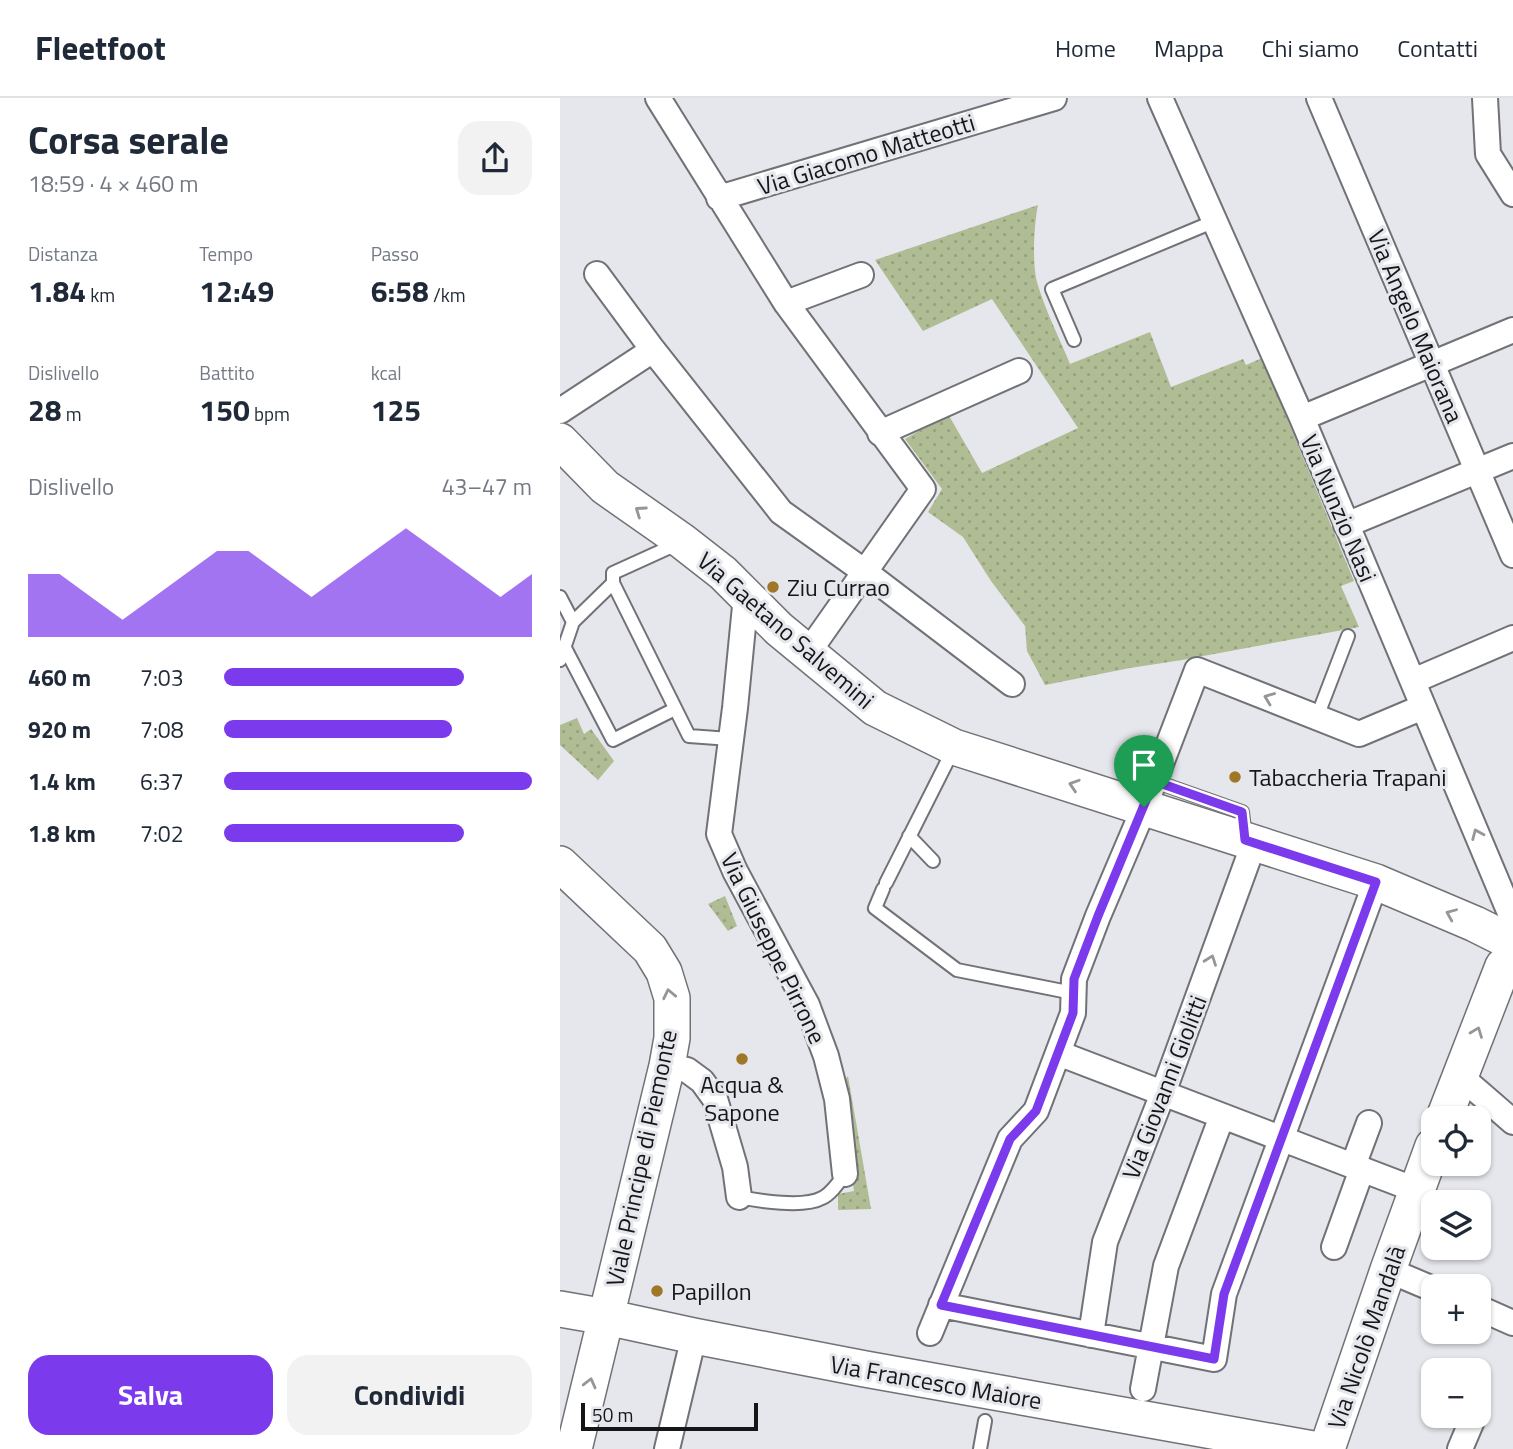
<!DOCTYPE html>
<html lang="it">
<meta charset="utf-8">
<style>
body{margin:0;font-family:"Titillium Web",sans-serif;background:#f2f2f3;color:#1f2937;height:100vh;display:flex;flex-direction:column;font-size:26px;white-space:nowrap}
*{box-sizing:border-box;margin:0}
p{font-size:23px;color:#747a83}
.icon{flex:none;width:38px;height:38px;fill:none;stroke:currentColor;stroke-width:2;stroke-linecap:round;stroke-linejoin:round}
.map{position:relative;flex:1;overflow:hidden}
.drawer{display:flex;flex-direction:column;background:#fff;width:560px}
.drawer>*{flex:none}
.controls{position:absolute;left:861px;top:1008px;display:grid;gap:14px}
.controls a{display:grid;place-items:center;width:70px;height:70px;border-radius:14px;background:#fff;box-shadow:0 2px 5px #0004;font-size:35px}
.scale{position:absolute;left:21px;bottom:18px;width:177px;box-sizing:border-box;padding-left:7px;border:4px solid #151617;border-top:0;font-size:19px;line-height:24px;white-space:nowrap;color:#151617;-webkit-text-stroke:5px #e5e7ec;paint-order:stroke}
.pin{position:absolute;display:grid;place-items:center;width:60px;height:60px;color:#fff;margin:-72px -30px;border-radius:50% 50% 50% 0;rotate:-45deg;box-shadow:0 0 7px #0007}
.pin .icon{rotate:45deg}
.round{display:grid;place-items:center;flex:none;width:74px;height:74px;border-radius:21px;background:#f2f2f3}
.overview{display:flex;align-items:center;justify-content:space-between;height:119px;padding:0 28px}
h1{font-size:38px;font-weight:700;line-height:52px}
.metrics{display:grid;grid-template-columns:repeat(3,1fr);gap:10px;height:119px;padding:7px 28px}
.metrics div{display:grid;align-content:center}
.metrics b{font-size:30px;font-weight:700}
.metrics small{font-size:19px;font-weight:400}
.metrics p{font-size:19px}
.chart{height:196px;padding:14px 28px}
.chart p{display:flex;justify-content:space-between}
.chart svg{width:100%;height:126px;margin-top:7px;fill:#7c3aed;opacity:.7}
.button{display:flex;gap:14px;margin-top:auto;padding:14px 28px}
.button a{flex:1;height:80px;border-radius:21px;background:#7c3aed;color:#fff;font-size:28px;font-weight:700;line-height:80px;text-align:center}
.button a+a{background:#f2f2f3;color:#1f2937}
ul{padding:0 28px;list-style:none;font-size:23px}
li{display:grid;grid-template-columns:112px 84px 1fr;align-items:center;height:52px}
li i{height:18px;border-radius:9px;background:#7c3aed}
header{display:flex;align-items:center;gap:42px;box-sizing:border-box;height:98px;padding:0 35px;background:#fff;border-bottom:2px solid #e0e1e3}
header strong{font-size:33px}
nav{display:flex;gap:38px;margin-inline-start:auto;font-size:24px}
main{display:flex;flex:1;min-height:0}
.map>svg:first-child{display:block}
</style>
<header>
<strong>Fleetfoot</strong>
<nav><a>Home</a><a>Mappa</a><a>Chi siamo</a><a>Contatti</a></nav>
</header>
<main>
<section class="drawer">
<div class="overview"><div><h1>Corsa serale</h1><p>18:59 · 4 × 460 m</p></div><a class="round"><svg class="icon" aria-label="share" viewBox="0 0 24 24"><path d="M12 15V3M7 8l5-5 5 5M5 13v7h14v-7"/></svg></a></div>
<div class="metrics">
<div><p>Distanza</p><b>1.84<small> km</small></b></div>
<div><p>Tempo</p><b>12:49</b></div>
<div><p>Passo</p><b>6:58<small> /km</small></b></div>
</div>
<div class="metrics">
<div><p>Dislivello</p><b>28<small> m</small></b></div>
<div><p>Battito</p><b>150<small> bpm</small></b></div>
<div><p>kcal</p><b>125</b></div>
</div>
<div class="chart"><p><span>Dislivello</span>43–47 m</p>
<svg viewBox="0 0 160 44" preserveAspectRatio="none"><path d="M0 44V22L10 22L20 30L30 38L40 30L50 22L60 14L70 14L80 22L90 30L100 22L110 14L120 6L130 14L140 22L150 30L160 22V44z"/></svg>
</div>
<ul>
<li><b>460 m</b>7:03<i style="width:78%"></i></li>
<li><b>920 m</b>7:08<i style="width:74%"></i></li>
<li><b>1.4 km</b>6:37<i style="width:100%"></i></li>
<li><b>1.8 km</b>7:02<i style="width:78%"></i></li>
</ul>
<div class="button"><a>Salva</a><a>Condividi</a></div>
</section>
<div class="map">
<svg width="953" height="1351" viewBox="0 0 953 1351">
<defs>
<pattern id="grass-dots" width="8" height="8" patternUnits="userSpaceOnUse" patternTransform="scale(1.75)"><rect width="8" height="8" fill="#b0bc93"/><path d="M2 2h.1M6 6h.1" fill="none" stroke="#96a17e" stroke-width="1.8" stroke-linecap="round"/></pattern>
</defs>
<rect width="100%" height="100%" fill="#e5e7ec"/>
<!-- grass -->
<path fill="url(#grass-dots)" d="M 478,107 C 474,126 472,165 477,184 C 485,212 499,239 510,266 L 590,234 L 611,289 L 683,261 L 686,267 L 702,260 L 794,483 L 781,488 L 799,529 L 622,562 L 570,570 L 485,587 L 467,553 L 465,528 L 431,483 L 403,439 L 368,414 L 382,391 L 345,341 L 388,316 L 422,375 L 518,330 L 432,201 L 363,233 L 315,162 Z
M 17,620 L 24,636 L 31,631 L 54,663 L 38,682 L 0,647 L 0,627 Z
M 165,798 L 177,828 L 168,833 L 148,806 Z
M 288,978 L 311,1111 L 278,1112 L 278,1096 L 294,1093 L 283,1007 L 282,986 Z"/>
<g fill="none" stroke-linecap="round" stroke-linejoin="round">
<!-- lane casing -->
<g stroke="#717277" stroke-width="16">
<path id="lane" d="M 514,242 L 492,191 L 655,123
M 119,445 L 53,475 L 53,485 L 129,638 L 170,641
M 0,499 L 13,524
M 5,550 L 53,642 L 115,611
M 0,562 L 13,524 L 53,485
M 757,619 L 788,538
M 594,683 L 682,714 L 685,738
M 349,738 L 373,763
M 326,785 L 394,650
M 323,791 L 315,810 L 397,872 L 513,895
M 179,1099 C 199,1103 244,1110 262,1100 C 271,1096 279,1084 285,1076
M 420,1351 L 425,1323"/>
</g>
<!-- street casing -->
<g stroke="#717277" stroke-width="28">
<path id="street" d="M 98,0 L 226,205 L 363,391 L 247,556
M 600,0 L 742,320 L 953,822
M 759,0 L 953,457
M 925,0 L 928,56 L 953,96
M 159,100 L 494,0
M 37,176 L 93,252
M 226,205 L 301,177
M 0,313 L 93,252 L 221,414 L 305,474 L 452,586
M 742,320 L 953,232
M 320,335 L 459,273
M 786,427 L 953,358
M 186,498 L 175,610 L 159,736 L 175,773 L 247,907 L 266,958 L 277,1001 L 285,1076
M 853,583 L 953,540
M 498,955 L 856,1092
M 107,968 L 127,972 L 142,983 L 155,1001 L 175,1069 L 179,1099
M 900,978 L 953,1024
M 793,1068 L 809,1025
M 774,1149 L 802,1071
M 828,1172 L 873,1191
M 381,1207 L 654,1261 L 664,1196 L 816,784
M 919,1210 L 953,1225
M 370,1235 L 450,1041 L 476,1013 L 513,915 L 514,881 L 538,818 L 584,710 L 637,572 L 799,636 L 863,609
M 531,1237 L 545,1144 L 603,995 L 694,745
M 583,1291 L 606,1168 L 662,1018
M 107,1351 L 134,1238
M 900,1351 L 914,1318"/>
</g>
<!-- secondary casing -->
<g stroke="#717277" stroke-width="38">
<path id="secondary" d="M 0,343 L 45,389 L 122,443 L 163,475 L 219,531 L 315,610 L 394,649 L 816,784 L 915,826 L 953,845
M 0,766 L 90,851 L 104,874 L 112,900 L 112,940 L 107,968 L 14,1351
M 884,1020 L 943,868 L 953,861
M 0,1211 L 46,1219 L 134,1238 L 305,1271 L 753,1351
M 767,1351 L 828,1172 L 873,1048"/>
</g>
<!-- lane -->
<use href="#lane" stroke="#fff" stroke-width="12"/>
<!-- street -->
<use href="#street" stroke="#fff" stroke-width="24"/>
<!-- secondary -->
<use href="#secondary" stroke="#fff" stroke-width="35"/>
</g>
<!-- one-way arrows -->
<defs><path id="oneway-chevron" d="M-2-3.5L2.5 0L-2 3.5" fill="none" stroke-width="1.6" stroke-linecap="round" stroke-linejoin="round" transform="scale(1.75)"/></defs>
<g stroke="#969697">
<use href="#oneway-chevron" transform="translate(80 413) rotate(-145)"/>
<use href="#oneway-chevron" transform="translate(709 600) rotate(-159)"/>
<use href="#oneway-chevron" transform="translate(514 687) rotate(-162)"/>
<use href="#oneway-chevron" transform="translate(917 736) rotate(-113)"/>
<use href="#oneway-chevron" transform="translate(891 816) rotate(-157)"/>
<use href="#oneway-chevron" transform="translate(651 862) rotate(-70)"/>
<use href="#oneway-chevron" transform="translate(109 896) rotate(-102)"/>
<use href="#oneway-chevron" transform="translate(917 934) rotate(-69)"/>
<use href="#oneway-chevron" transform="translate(30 1285) rotate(-76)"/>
</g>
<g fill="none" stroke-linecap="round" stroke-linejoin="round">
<!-- route casing -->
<g stroke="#fff" stroke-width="14">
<path id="route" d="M 594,683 L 682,714 L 685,742 L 816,784 L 664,1196 L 654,1261 L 381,1207 L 450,1041 L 476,1013 L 513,915 L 514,881 L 538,818 Z"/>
</g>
<!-- route -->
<use href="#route" stroke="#7c3aed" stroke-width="9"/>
</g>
<!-- markers -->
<g fill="#a07726" stroke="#e5e7ec" stroke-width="2.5">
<circle cx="213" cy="489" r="7"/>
<circle cx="675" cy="679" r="7"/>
<circle cx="182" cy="961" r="7"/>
<circle cx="97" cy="1193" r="7"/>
</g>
<g text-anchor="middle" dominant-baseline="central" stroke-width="6" stroke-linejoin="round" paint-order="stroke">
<!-- street labels -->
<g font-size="24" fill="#151617" stroke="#e5e7ec">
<text transform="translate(306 56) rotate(-17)">Via Giacomo Matteotti</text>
<text transform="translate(856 228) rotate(67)">Via Angelo Maiorana</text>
<text transform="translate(779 410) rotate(67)">Via Nunzio Nasi</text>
<text transform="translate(226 532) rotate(41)">Via Gaetano Salvemini</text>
<text transform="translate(214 850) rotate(64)">Via Giuseppe Pirrone</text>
<text transform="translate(604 989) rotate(-69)">Via Giovanni Giolitti</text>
<text transform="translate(81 1060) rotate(-78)">Viale Principe di Piemonte</text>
<text transform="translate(806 1239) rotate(-71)">Via Nicolò Mandalà</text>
<text transform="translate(376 1284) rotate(10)">Via Francesco Maiore</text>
</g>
<!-- poi labels -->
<g font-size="24" fill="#151617" stroke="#e5e7ec" text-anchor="start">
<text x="227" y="489">Ziu Currao</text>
<text x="689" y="679">Tabaccheria Trapani</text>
<text x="182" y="986" text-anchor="middle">Acqua &amp;<tspan x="182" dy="28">Sapone</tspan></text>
<text x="111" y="1193">Papillon</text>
</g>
</g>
</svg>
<div class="controls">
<a><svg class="icon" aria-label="locate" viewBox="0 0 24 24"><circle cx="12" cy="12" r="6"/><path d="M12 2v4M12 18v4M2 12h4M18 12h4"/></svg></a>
<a><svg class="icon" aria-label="layers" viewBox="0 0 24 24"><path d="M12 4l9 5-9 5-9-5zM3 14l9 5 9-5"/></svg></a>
<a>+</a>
<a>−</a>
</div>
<div class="scale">50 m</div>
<div class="pin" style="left:584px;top:709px;background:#1e9e55"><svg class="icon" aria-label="arrive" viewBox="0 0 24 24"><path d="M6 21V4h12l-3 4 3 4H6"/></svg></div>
</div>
</main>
